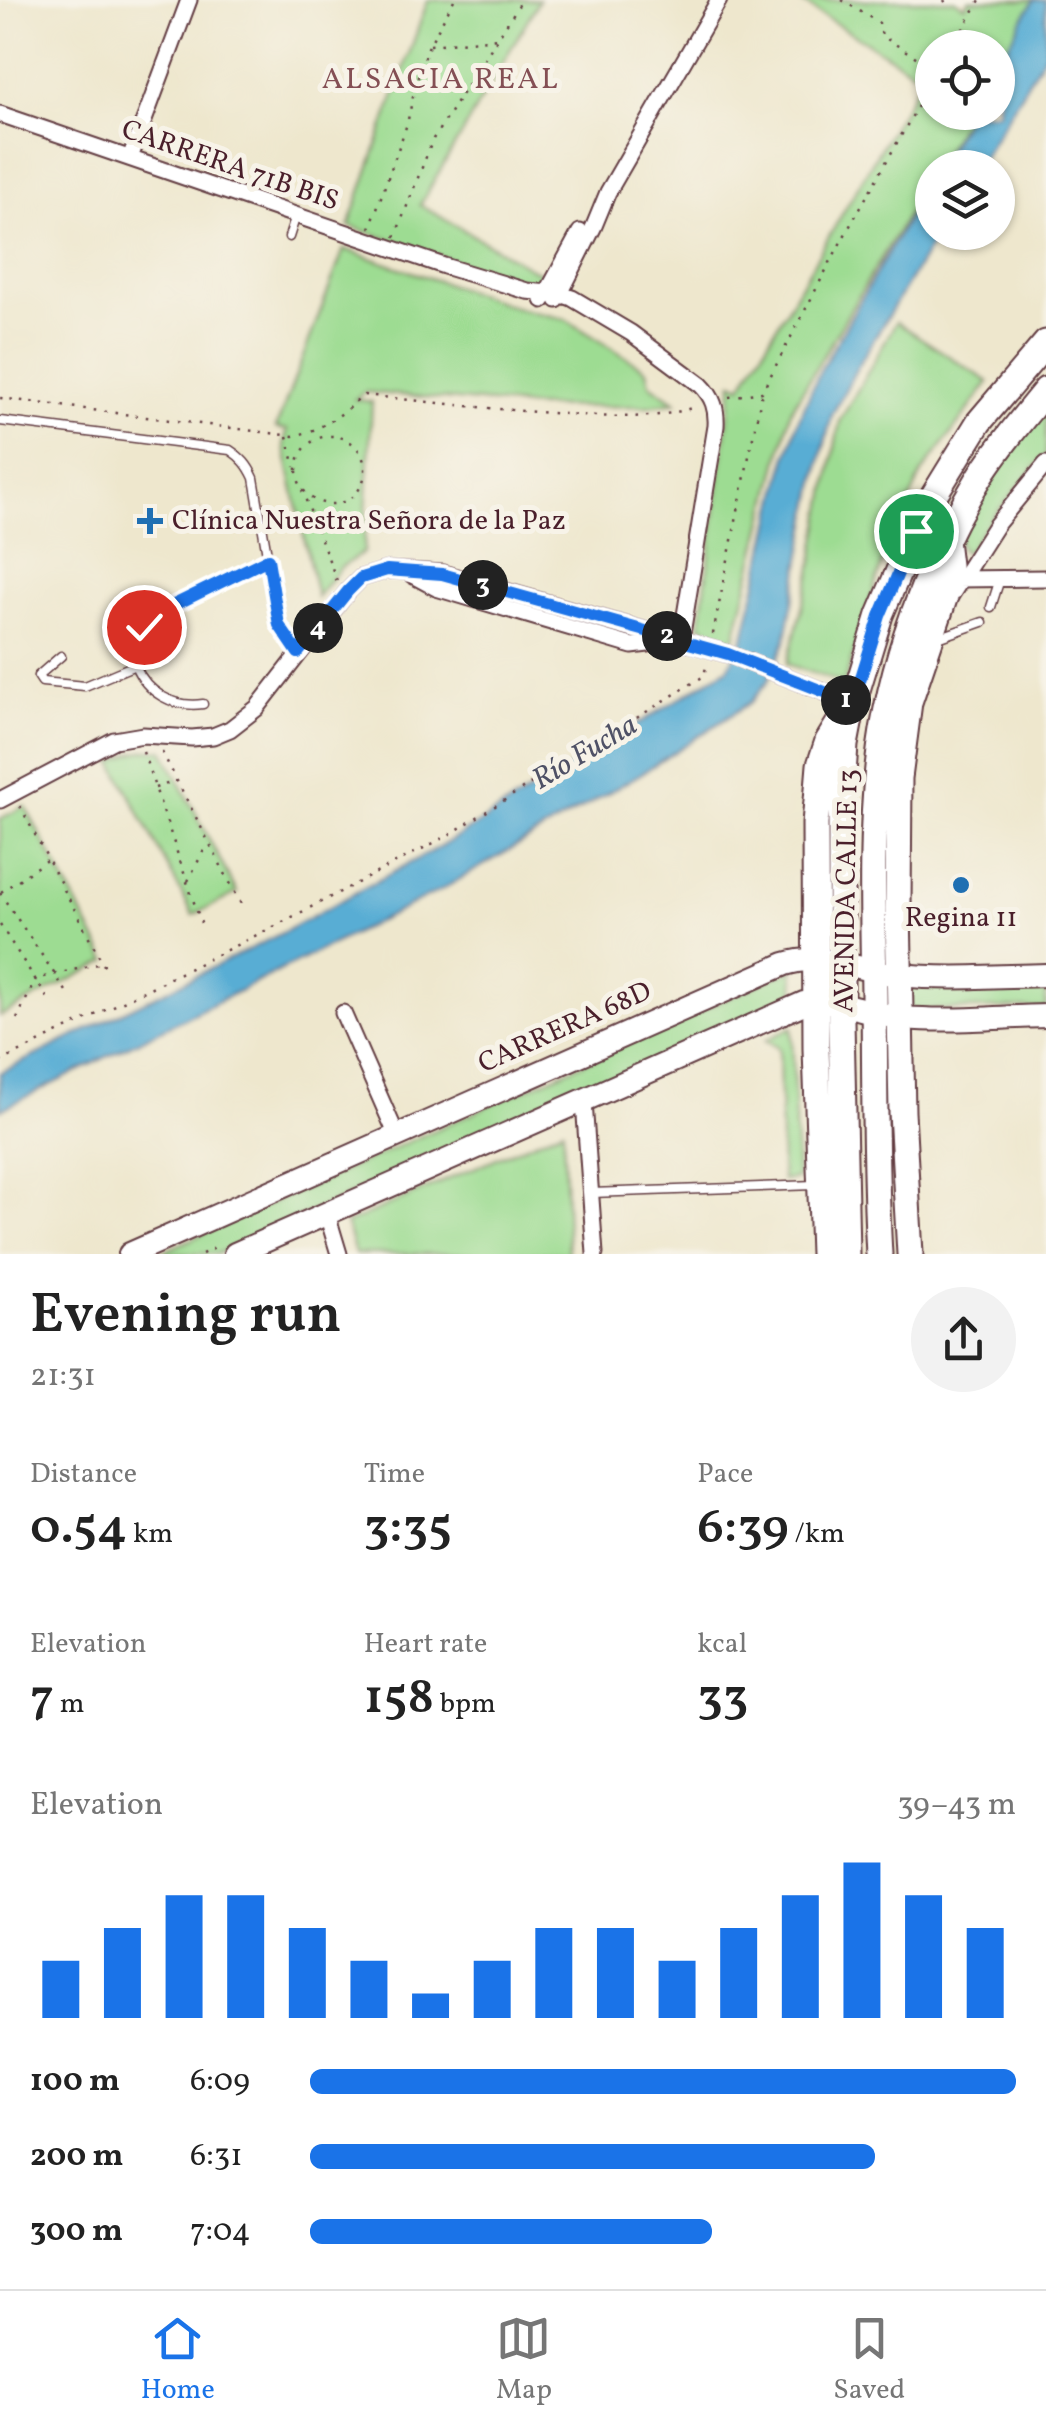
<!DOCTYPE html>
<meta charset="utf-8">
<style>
body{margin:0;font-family:Vollkorn,serif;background:#f2f2f2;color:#222;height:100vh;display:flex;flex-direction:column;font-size:38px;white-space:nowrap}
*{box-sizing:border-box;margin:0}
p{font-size:32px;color:#767676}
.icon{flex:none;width:55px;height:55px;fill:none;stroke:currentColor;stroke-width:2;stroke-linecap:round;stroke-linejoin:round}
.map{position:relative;height:1254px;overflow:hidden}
.drawer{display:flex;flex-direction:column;background:#fff;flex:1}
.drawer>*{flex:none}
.buttons{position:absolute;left:915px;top:30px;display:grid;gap:20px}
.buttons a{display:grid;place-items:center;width:100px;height:100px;border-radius:50%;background:#fff;box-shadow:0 2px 8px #0004;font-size:50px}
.pin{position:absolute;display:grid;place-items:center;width:85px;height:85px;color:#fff;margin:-42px;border:5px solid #fff;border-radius:50%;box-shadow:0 2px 10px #0007}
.km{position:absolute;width:50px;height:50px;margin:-25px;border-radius:50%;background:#222;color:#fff;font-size:28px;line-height:50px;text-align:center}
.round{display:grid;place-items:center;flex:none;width:105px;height:105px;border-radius:52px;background:#f2f2f2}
.headline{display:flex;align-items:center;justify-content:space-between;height:170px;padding:0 30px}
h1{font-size:55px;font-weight:600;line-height:75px}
.stats{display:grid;grid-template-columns:repeat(3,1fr);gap:15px;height:170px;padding:10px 30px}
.stats div{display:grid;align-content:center}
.stats b{font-size:50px;font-weight:600}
.stats small{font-size:28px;font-weight:400}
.stats p{font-size:28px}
.chart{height:280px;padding:20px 30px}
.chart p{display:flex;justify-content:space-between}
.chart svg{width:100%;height:180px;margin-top:10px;stroke:#1a73e8;stroke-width:6}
ul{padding:0 30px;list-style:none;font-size:32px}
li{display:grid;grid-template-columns:160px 120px 1fr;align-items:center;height:75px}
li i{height:25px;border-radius:12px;background:#1a73e8}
.dock{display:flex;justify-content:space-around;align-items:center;height:140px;border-top:2px solid #e0e0e0;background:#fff;font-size:28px;color:#767676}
.dock a{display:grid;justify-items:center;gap:5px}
.dock .current{color:#1a73e8}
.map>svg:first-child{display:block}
</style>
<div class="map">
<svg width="1046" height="1254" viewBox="0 0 1046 1254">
<rect width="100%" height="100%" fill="#f7f3e8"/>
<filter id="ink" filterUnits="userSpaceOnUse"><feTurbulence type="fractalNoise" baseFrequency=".01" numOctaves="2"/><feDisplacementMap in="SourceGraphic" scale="20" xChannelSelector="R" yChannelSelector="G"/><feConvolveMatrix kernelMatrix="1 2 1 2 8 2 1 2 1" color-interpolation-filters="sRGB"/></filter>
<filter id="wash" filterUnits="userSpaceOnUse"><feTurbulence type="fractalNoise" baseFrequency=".0048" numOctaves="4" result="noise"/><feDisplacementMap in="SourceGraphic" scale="40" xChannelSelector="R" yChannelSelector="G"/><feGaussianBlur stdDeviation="2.25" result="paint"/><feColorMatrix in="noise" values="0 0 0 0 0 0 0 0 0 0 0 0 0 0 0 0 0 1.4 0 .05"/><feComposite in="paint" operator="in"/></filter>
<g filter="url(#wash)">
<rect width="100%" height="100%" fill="#eee7cd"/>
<!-- green -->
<path fill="#9ddc92" stroke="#747e5e" stroke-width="2.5" d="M 428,0 L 539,0 L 420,205 L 541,274 L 535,288 L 349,226 Z
M 798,0 L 955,0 L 965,6 L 969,0 L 1035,0 L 998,63 L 998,48 L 932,48 L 932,112 L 968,113 L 935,167 L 932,168 L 932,173 L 791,410 L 734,641 L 700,625 L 733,382 L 742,386 L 922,77 Z
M 344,249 L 521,309 L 565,319 L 647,370 L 650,384 L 676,402 L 649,406 L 536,407 L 365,392 L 355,399 L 372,402 L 364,552 L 340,568 L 317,597 L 284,445 L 287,430 L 276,428 Z
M 896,322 L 989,382 L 922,473 L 883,560 L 844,684 L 787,664 L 810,577 L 840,421 Z
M 1046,409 L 1046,454 L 982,530 L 968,551 L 963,552 C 962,549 960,547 959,545 C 956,521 1028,429 1046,409 Z
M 453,583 L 642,636 L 631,638 L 452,587 Z
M 147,750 L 163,750 L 237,893 L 193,915 L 113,762 L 132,753 Z
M 25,806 L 107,961 L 0,1016 L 0,819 Z
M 793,969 L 795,997 L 217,1254 L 158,1254 Z
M 1046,984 L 1046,1008 L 905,1010 L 906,985 Z
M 792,1027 L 797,1179 L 782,1181 L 779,1048 L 766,1040 Z
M 563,1129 L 568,1254 L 355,1254 L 346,1224 Z"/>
<!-- water -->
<path fill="#58add4" stroke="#516680" stroke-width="2.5" d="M 1034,0 L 1046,0 L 1046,52 L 977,167 L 937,167 L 969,113 L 998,112 L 998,63 Z
M 932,176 L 932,232 L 938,233 L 859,364 L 832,415 L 819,466 L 785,642 L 768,681 L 751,702 L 642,773 L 441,890 L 0,1110 L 0,1073 L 278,935 L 452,840 L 728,668 L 744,637 L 786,459 L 798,421 L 820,371 Z"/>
</g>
<g filter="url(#ink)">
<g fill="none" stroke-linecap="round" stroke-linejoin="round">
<!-- service casing -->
<g stroke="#633d43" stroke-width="11">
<path id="service" d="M 289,237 L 296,215
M 0,421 L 230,450 C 242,458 248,465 254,478 L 279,625 L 298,653
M 991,607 L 1000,579
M 938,638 L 983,622
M 61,656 L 38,676 L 42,682 L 85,686 L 135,665
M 203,704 C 173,708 147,693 135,665 L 144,627 L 164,610 L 268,559
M 591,1193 L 815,1185"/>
</g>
<!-- minor casing -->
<g stroke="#633d43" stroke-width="19">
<path id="minor" d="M 0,114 L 444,266 L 527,291 L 560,294 L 572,298 L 631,333 L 701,385 C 713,397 717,409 716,426 L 681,640
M 130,158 L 189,0
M 543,300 L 580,232
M 557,300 L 594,226 L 608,192 L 719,0
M 412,575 L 436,588 L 632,646 L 672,641
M 955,579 L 1046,578
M 950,597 L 996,525 L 1046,464
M 0,800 L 114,740 L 143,735 L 192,738 L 213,736 L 230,729 L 257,708 L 348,591 L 361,578 L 387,570 L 442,573 L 728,654 L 853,703
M 343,1013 L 397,1136
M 584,1102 L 595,1254
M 327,1214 L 339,1254"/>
</g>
<!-- secondary casing -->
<g stroke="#633d43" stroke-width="26">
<path id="secondary" d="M 130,1254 L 785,964 C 826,952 859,971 899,975 C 947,980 998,976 1046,975
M 235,1254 L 804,1003 C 838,996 871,1016 904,1018 C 951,1022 999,1017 1046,1016"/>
</g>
<!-- primary casing -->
<g stroke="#633d43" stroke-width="29">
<path id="primary" d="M 823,1254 L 816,1049 L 815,824 L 820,765 L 828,741 L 844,715
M 846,1254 L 841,1021 L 841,802 L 845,745 L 853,703 L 880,615 L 916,531 L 934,495 L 979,422 L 1046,343
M 879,1254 C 874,1168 875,1081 874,995 C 873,919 870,842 878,767 C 889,663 927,563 981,475 C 1000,445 1024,417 1046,390
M 910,1254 L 902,1112 L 898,908 L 899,778 L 909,702 L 948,587 L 948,565 L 945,540"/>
</g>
<!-- path -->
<path stroke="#633d43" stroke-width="2.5" stroke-dasharray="2.5 8" stroke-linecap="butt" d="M 842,0 L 879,23 L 882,36 L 932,67
M 944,0 L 949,9
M 430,45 L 497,38
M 952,48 L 980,0
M 370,228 L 407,124 L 416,83 L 429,45 L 454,0
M 395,237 L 433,139 L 522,0
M 729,397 L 762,392 L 842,240 L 932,81
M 0,398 L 293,436 C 323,430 342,414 364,395 C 431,402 498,410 566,414 C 608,417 657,421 697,406
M297 470a34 34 0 1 1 68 0a34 34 0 1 1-68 0Z
M 287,436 L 295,467
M 302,490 L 337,581
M 713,634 L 762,392
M 143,752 L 202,926
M 162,752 L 242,906
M 155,788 L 176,781
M 20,806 L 108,973
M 188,881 L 207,844
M 1,892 L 48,859
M 0,893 L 68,994
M 0,925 L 50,1002
M 17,1019 L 36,979 L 102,963
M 0,1062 L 275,926 L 447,836 L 704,676 L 707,662
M 202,1254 L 217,1247"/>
<!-- service -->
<use href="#service" stroke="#fff" stroke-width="8"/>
<!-- minor -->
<use href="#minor" stroke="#fff" stroke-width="15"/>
<!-- secondary -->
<use href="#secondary" stroke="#fff" stroke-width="22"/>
<!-- primary -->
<use href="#primary" stroke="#fff" stroke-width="25"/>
</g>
</g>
<g fill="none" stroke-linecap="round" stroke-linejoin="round" filter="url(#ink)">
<!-- route casing -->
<g stroke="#fff" stroke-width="20">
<path id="route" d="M 144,627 L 164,610 L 268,559 L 279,625 L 298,653 L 348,591 L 361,578 L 387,570 L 442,574 L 728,654 L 853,703 L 880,616 L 916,531"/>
</g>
<!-- route -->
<use href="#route" stroke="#1a73e8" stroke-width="12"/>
</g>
<!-- markers -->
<g fill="#1f6fb2" stroke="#f7f3e8" stroke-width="4">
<path d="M145 506h10v10h10v10h-10v10h-10v-10h-10v-10h10z"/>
<circle cx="961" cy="885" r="10"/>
</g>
<g text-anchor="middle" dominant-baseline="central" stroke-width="10" stroke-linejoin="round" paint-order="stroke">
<!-- street labels -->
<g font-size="28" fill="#4a1f2b" stroke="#f7f3e8">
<text transform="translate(230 166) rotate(19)">CARRERA 71B BIS</text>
<text transform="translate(847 891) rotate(-89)">AVENIDA CALLE 13</text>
<text transform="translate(565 1028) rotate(-24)">CARRERA 68D</text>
</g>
<!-- poi labels -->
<g font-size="28" fill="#4a1f2b" stroke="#f7f3e8" text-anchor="start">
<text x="172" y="521">Clínica Nuestra Señora de la Paz</text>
<text x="961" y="918" text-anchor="middle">Regina 11</text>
</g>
<!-- neighbourhood labels -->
<g font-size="30" letter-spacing="2.5" fill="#844f54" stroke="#f7f3e8">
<text x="441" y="80">ALSACIA REAL</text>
</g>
<!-- water labels -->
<g font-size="30" font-style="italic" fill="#4f5166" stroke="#f7f3e8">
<text transform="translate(585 753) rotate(-31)">Río Fucha</text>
</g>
</g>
</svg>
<div class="buttons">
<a><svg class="icon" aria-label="locate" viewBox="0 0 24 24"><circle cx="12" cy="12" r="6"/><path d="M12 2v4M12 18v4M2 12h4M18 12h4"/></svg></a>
<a><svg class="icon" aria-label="layers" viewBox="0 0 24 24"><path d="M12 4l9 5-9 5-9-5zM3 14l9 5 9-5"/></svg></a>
</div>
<div class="pin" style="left:916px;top:531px;background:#1e9e55"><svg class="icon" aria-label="arrive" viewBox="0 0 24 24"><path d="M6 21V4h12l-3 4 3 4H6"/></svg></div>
<div class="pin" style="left:144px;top:627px;background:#d93025"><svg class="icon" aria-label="check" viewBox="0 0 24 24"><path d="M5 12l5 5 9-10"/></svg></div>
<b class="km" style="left:846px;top:700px">1</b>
<b class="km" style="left:667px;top:636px">2</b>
<b class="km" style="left:483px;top:585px">3</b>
<b class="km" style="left:318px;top:628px">4</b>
</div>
<section class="drawer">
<div class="headline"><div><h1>Evening run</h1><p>21:31</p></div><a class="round"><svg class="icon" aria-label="share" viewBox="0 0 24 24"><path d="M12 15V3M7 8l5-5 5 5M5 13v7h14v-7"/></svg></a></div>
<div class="stats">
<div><p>Distance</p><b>0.54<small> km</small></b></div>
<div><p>Time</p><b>3:35</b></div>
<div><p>Pace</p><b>6:39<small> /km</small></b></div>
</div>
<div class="stats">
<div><p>Elevation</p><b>7<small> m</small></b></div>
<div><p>Heart rate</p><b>158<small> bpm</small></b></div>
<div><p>kcal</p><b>33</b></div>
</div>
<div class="chart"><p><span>Elevation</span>39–43 m</p>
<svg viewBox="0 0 160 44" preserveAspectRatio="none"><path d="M5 44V30M15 44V22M25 44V14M35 44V14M45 44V22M55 44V30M65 44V38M75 44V30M85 44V22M95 44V22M105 44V30M115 44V22M125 44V14M135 44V6M145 44V14M155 44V22"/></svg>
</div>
<ul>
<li><b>100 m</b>6:09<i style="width:100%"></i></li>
<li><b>200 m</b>6:31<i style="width:80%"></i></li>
<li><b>300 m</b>7:04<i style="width:57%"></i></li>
</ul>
</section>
<nav class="dock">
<a class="current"><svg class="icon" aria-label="home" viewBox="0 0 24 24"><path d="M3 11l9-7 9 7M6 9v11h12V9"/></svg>Home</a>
<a><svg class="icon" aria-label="map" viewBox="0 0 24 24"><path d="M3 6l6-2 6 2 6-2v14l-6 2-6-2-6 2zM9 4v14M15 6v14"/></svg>Map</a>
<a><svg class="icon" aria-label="saved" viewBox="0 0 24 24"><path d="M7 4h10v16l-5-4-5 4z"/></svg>Saved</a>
</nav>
